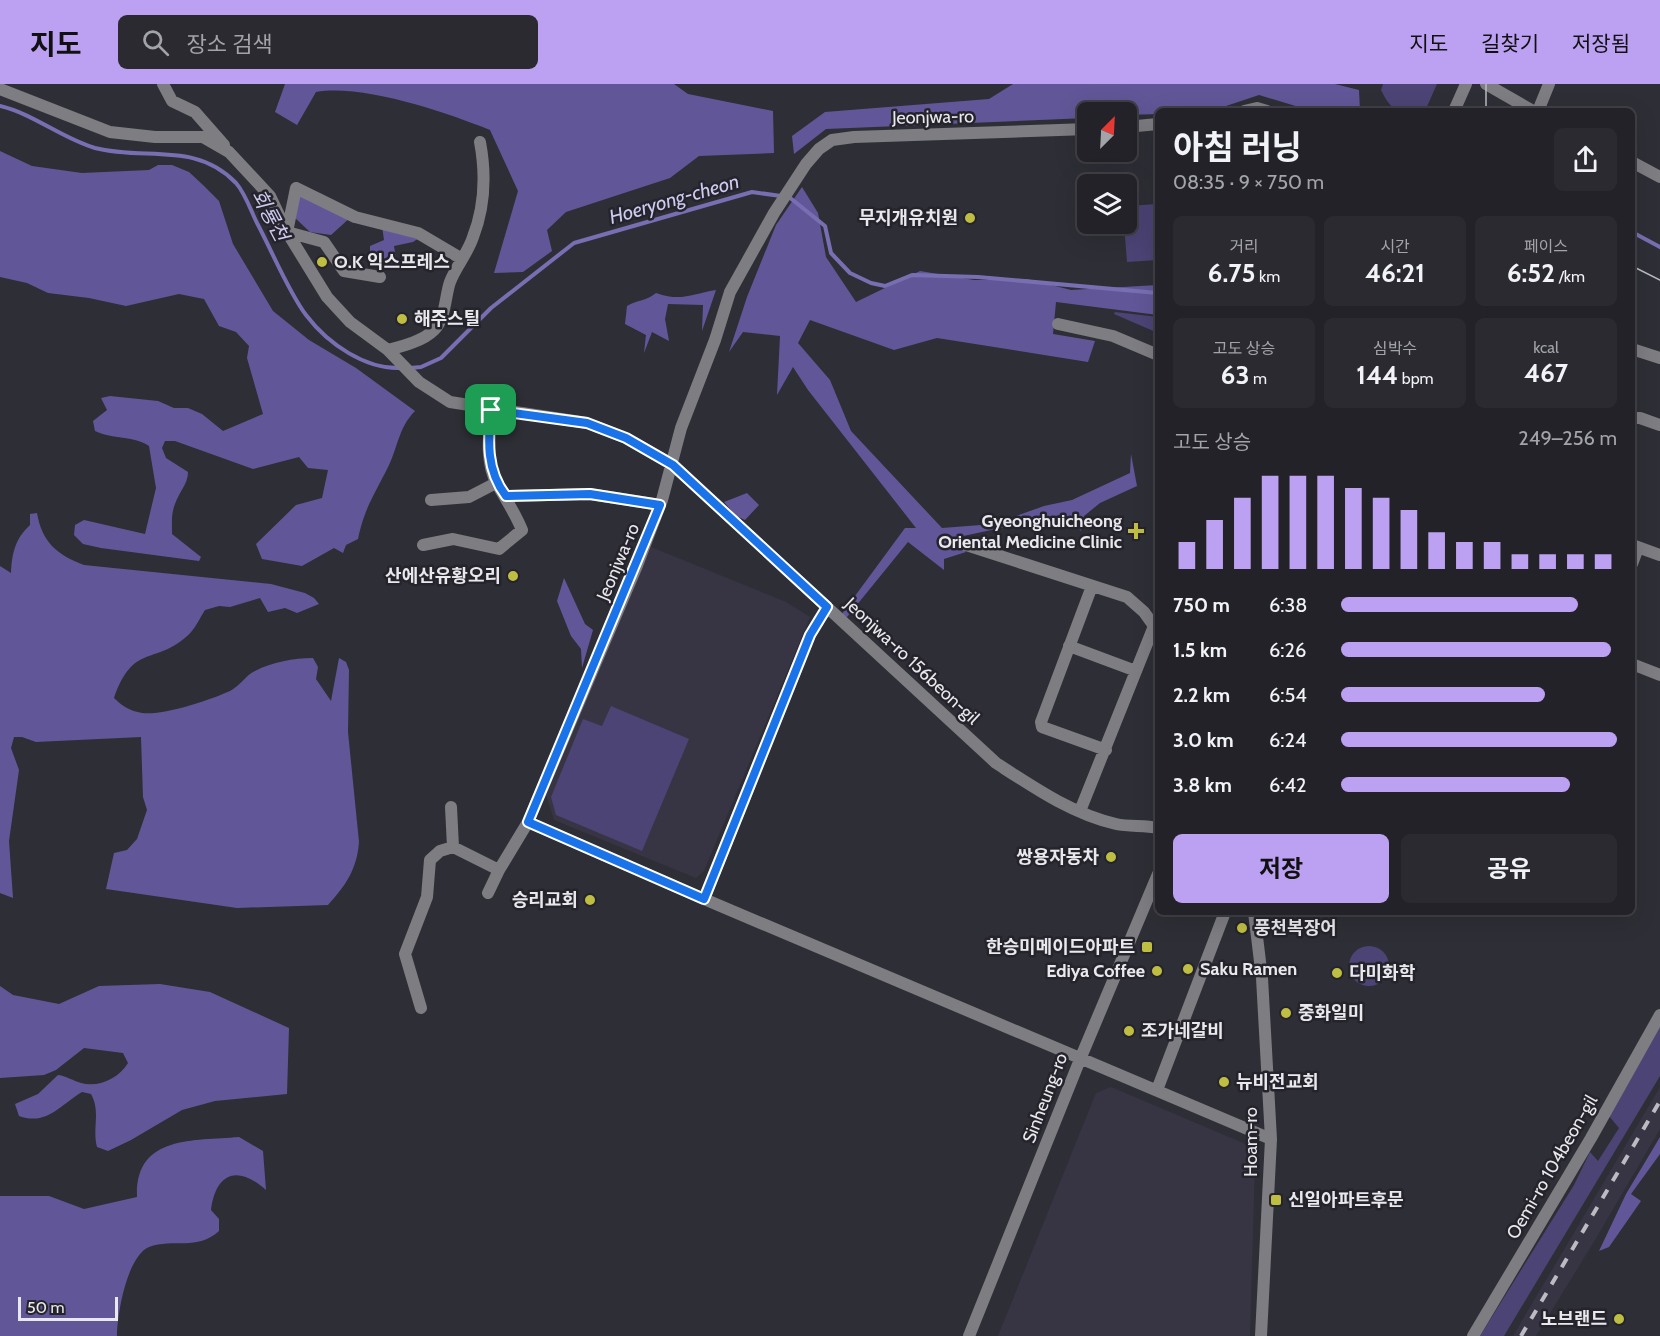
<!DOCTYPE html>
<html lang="ko">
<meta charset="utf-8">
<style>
body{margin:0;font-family:Cabin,"Noto Sans KR",sans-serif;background:#2a2a30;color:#f1f3f6;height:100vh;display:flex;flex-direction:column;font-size:22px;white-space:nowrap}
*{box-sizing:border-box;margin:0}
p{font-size:20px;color:#a2a4a8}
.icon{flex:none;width:33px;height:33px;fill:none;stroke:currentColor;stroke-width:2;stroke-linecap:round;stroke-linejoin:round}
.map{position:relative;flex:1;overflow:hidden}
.side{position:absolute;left:1155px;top:24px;width:480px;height:807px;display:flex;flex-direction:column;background:#222228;border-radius:9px;box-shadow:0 6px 24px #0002,0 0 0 2px #3f3f45}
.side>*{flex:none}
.needle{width:39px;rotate:24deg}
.fabs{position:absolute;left:1077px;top:18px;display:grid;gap:12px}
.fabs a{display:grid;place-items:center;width:60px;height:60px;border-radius:9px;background:#222228;box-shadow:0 6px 24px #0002,0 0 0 2px #3f3f45;font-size:30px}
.scale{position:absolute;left:18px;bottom:15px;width:100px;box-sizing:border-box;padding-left:6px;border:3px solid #e8e8ed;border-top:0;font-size:16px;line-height:21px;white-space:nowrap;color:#e8e8ed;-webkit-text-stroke:4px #25242c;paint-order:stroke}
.pin{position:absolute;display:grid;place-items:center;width:51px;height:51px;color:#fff;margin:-26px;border-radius:12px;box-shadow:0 3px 9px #0006}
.round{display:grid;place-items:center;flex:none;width:63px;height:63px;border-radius:9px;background:#2a2a30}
.head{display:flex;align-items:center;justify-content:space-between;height:102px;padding:0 18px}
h1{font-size:33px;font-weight:700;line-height:45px}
.metrics{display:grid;grid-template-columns:repeat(3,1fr);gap:9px;height:102px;padding:6px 18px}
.metrics div{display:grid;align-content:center;border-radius:9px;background:#2a2a30;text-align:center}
.metrics b{font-size:26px;font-weight:700}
.metrics small{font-size:16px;font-weight:400}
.metrics p{font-size:16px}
.chart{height:168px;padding:12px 18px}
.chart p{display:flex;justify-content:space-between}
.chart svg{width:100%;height:108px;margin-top:6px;stroke:#bca0f2;stroke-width:6}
.button{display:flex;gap:12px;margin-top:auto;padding:12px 18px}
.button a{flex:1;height:69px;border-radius:9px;background:#bca0f2;color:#111;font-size:24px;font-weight:700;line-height:69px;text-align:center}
.button a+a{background:#2a2a30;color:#f1f3f6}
ul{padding:0 18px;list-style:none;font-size:20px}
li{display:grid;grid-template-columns:96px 72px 1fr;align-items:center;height:45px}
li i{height:15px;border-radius:8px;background:#bca0f2}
header{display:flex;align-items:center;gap:36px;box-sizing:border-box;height:84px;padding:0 30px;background:#bca0f2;color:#111}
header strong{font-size:28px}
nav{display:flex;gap:33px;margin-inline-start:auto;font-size:21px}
.search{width:420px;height:54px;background:#2a2a30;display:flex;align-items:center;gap:15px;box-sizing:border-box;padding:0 21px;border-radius:9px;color:#a2a4a8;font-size:22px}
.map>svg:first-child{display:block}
</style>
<header>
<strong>지도</strong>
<div class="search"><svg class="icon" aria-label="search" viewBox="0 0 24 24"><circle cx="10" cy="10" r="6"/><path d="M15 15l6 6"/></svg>장소 검색</div>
<nav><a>지도</a><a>길찾기</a><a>저장됨</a></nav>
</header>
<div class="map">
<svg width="1660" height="1252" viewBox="0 0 1660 1252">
<rect width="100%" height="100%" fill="#2e2e36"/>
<!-- built -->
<path fill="#373544" d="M 651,463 L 786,518 L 810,533 L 704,787 L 696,794 L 554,736 L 546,711 Z
M 1111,1003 L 1243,1059 L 1253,1067 L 1255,1076 L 1250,1252 L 998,1252 L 1096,1009 Z
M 1660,1003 L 1660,1045 L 1595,1156 L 1536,1252 L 1513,1252 Z"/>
<!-- green -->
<path fill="#4b4475" d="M 1383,0 L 1437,0 L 1425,27 C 1399,27 1393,31 1381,6 Z
M 1158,120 L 1158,176 L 1127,178 L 1124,140 L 1126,140 L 1127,122 Z
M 1115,228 L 1158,233 L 1158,249 L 1114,230 Z
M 611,622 L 689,655 L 642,767 L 556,731 L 551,713 L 583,635 L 602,642 Z
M1349 882a20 20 0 1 1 40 0a20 20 0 1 1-40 0Z
M 1660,943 L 1660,992 L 1504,1252 L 1480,1252 L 1574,1101 L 1590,1068 L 1598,1077 L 1619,1044 L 1609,1032 Z"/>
<!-- forest -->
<path fill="#615798" d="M 285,0 L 674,0 L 688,10 L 773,27 L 774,69 L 699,72 L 670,94 L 566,128 L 547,146 L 552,167 L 523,188 L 494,189 L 518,107 L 490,46 C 445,28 363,0 316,8 L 297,41 L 275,28 Z
M 1013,0 L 1335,0 L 1359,6 L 1360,27 L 1312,27 L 1259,11 L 1211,27 L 1158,27 L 1158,30 L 1127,31 L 1126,28 L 1088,28 L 1087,34 L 826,45 L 794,70 L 792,52 L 825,28 L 989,15 Z
M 0,67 L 32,82 L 82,89 L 149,86 L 158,81 L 172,81 L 189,88 L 203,101 L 219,117 L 233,160 L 273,227 L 309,256 L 356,284 L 415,327 C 399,343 398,362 389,381 C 375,410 365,422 358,455 L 346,461 L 343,469 L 334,464 L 302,482 L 262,475 L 256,460 L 296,421 L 322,414 L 328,386 L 308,384 L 299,373 L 253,385 L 175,357 L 165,357 L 162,364 L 166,374 L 188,388 C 188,400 179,408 175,420 C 171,430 172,439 172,450 L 201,473 L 199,477 L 101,464 L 83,460 L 74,451 L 75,441 L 84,436 L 145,450 L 156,404 L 149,362 C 132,351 114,356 95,347 L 93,337 L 107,326 L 101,314 L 110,312 L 158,317 L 174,324 L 188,324 L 202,330 L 223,347 L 263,330 L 247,274 L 249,262 L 236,248 L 219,242 L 204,215 L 179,210 L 126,222 L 89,214 L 48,209 L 27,199 L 0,193 Z
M 802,103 L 818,129 L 826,173 L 856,218 L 920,187 L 974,196 L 1027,195 L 1071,206 L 1158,201 L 1158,231 L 1056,218 L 1053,250 L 1095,257 L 1088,278 L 937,254 L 894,266 L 810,236 L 798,259 L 830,296 L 851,347 L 942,444 L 994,440 L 1044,422 L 1072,416 L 1130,389 L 1131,370 L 1137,402 L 1100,419 L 1084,432 L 1081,447 L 1065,430 L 954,454 L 966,468 L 944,475 L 944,486 L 908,458 L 847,533 L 841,531 L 905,444 L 916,444 L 808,306 L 793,283 L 777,311 L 780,252 L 743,248 L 729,268 L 747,213 L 776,141 Z
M 298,108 L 352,132 L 331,151 L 310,148 L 293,132 Z
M 382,142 L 422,152 L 413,158 L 394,162 L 397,181 L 381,182 L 370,173 L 370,162 L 384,156 Z
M 716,206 L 702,247 L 703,221 L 668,220 L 665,235 L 669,257 L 652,248 L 644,269 L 646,251 L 625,240 L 627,222 C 637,216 647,217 656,209 C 682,218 691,210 716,206 Z
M 747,409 L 759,421 L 745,436 L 736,432 L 724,418 Z
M 37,429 C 42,458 57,471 84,481 L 271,500 L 305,509 L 314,514 L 319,520 L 297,529 L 285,524 L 268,528 L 260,514 L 230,523 L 219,522 L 205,526 C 199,535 195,546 186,553 C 153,581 133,560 114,614 C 122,622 130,627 142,629 C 163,632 210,616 230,607 C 240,602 246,591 255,587 C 272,578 294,574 313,574 L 318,583 L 316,595 L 331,617 L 339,574 L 346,578 L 349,586 L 348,648 L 359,758 C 357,785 346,801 328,821 L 237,824 L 106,805 L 114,769 L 127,766 L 137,755 L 147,726 L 143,713 L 141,653 L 36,658 L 22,653 L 14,653 L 11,664 L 19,686 L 9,757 L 13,814 L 0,809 L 0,482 L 11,489 C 12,469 15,455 30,441 L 30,430 Z
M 564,494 L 585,540 L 593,546 L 582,584 L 581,565 L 571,552 L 557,517 Z
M 160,900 L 210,908 L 289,944 L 287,1010 L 215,1017 L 182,1026 L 131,1056 L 108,1067 L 97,1063 C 92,1044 101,1028 91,1010 L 82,1008 C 60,1021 47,1042 19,1032 L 15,1020 L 38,1010 L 58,991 C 67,992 73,997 81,999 C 99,1004 119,994 128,979 L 123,969 L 84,964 L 56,986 L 44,991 L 0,994 L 0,902 L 13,911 L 59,920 L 99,902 Z
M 239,1053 L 263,1067 L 266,1106 C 238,1081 216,1088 211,1126 L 219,1135 L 219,1147 C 197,1167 173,1154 149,1163 C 127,1172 117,1231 117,1252 L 0,1252 L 0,1112 L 49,1112 L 84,1125 L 137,1113 C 135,1051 193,1057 239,1053 Z
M 1660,1053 L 1660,1070 L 1631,1110 L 1641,1117 L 1609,1163 L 1599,1167 L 1626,1110 Z"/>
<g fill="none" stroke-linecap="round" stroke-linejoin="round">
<!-- stream -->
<path stroke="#786fb2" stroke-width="4" d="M 0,22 C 34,30 61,54 95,64 C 145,77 196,57 236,99 C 245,109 251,127 257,139 C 271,165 289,209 306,231 C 328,260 366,286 402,284
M 789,113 L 825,142 L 831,169 L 850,189 L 871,199 L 885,202 L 912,191 L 978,193 L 1158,209
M 1632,148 L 1660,163
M 410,284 L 421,283 L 441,274 L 491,224 L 574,159 L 752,108 L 781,112"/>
<!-- minor -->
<path stroke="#7d7d82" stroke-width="12" d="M 163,0 L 172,17 L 195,28 L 224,61
M 0,5 L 110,48 L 155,53 L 203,53 L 229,68 L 270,112 L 287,148 L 327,213 L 350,238 L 388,266 L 419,298 L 450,318 L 587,339 L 626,354 L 673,381 L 996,679 C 1033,703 1072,730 1116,740 C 1130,743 1144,741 1158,744
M 1244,27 L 1257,24 L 1267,27
M 1454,27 L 1466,0
M 1538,27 L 1549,0
M 1126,43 L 1158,40
M 380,193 L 344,187 L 324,158 L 287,148 L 296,104 L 355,133 L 418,149 L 462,175
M 1058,240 L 1113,252 L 1158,271
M 1632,265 L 1660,274
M 388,266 C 403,262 423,257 434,246 C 446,234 445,212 450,198 C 456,182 468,169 473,153 C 485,122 486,90 480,58
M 1632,334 L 1640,334 L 1660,341
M 506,412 L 590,410 L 660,421
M 431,416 L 469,413 L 496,399
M 960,459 L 1127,513 L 1144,528 L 1154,542 L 1080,727
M 423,461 L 453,455 L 499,465 L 522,446 C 515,429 506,415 497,400 C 485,378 489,350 491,326
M 1632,461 L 1660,471
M 1632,480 L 1638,464
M 1092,502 L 1041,638 L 1042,643 L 1106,666
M 827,523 L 810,551 L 704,815 L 1271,1055
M 1069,562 L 1136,587
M 1632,580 L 1660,591
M 451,723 L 453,763
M 528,738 L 704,815
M 488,809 L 499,786 L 528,738 L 636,484 L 662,416 L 681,344 L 715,256 L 730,208 L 774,129 L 806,80 L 819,65 L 832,56 L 854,53 L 1088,45
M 1254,828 L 1262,894 L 1271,1055 L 1261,1252
M 421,924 L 405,870 L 427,813 L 430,776 L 440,767 L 453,763 L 499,786
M 1157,1006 L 1225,828
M 969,1252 L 1081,973 L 1158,790
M 1473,1252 L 1591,1054 L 1660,931"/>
<!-- tertiary -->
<path stroke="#7d7d82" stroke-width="12" d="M 1486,0 L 1533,27
M 1632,78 L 1660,93"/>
<!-- tram -->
<path stroke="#bbbbc1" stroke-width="1.5" d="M 1486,27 L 1486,0
M 1632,182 L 1660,196"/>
<!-- rail -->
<path stroke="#bbbbc1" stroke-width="4" stroke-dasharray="10 10" stroke-linecap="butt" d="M 1521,1252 L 1660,1017"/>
</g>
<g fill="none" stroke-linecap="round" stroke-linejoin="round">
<!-- route casing -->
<g stroke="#fff" stroke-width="12">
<path id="route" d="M 491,326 L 587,339 L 626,354 L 673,381 L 827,523 L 810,551 L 704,815 L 528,738 L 660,421 L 590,410 L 506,412 C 486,386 488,357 491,326 Z"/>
</g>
<!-- route -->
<use href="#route" stroke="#1a73e8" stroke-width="8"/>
</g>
<!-- markers -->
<g fill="#bfbe42" stroke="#25242c" stroke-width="2">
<circle cx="970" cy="134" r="6"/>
<circle cx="322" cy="178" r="6"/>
<circle cx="402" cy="235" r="6"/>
<path d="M1133 438h6v6h6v6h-6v6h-6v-6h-6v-6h6z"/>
<circle cx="513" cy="492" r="6"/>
<circle cx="1111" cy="773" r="6"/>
<circle cx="590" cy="816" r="6"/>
<circle cx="1242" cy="844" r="6"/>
<rect x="1141" y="857" width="12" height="12" rx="3"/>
<circle cx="1188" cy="885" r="6"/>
<circle cx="1157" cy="887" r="6"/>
<circle cx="1337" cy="889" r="6"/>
<circle cx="1286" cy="929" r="6"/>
<circle cx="1129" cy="947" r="6"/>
<circle cx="1224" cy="998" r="6"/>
<rect x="1270" y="1110" width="12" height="12" rx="3"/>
<circle cx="1619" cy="1235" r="6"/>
</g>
<g text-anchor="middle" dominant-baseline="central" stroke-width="5" stroke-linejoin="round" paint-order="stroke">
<!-- street labels -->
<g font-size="18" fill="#e8e8ed" stroke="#25242c">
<text transform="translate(933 33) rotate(-1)">Jeonjwa-ro</text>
<text transform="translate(618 478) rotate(-67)">Jeonjwa-ro</text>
<text transform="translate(912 577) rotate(43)">Jeonjwa-ro 156beon-gil</text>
<text transform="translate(1045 1014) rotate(-69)">Sinheung-ro</text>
<text transform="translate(1251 1058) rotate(-90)">Hoam-ro</text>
<text transform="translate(1552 1083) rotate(-60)">Oemi-ro 104beon-gil</text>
</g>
<!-- poi labels -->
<g font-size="18" font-weight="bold" fill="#e8e8ed" stroke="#25242c" text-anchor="start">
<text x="958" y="134" text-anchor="end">무지개유치원</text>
<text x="334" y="178">O.K 익스프레스</text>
<text x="414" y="235">해주스틸</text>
<text x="1122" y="437" text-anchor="end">Gyeonghuicheong<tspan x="1122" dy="21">Oriental Medicine Clinic</tspan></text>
<text x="501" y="492" text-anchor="end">산에산유황오리</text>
<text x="1099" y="773" text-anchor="end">쌍용자동차</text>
<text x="578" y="816" text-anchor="end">승리교회</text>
<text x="1254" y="844">풍천복장어</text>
<text x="1135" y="863" text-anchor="end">한승미메이드아파트</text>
<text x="1200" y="885">Saku Ramen</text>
<text x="1145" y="887" text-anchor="end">Ediya Coffee</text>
<text x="1349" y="889">다미화학</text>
<text x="1298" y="929">중화일미</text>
<text x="1141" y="947">조가네갈비</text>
<text x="1236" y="998">뉴비전교회</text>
<text x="1288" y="1116">신일아파트후문</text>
<text x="1607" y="1235" text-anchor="end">노브랜드</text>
</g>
<!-- water labels -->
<g font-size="20" font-style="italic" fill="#cecbf1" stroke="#25242c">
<text transform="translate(674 115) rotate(-16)">Hoeryong-cheon</text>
<text transform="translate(270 131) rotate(62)">회룡천</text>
</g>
</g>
</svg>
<div class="fabs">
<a><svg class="needle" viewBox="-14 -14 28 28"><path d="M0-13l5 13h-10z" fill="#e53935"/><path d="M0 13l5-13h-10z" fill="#a2a4a8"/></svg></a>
<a><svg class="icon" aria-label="layers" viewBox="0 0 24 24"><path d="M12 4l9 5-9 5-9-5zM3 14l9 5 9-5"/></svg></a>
</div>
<div class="scale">50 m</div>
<div class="pin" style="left:491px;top:326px;background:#1e9e55"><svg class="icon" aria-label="arrive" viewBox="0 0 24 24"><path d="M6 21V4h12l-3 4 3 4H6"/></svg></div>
<section class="side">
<div class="head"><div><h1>아침 러닝</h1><p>08:35 · 9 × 750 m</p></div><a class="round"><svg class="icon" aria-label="share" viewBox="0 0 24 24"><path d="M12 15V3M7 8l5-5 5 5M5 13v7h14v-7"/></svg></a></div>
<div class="metrics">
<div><p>거리</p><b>6.75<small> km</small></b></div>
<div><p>시간</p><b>46:21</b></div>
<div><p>페이스</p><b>6:52<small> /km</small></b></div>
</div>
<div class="metrics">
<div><p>고도 상승</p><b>63<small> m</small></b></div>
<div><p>심박수</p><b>144<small> bpm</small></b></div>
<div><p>kcal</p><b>467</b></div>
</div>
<div class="chart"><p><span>고도 상승</span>249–256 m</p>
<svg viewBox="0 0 160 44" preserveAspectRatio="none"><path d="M5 44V33M15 44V24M25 44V15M35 44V6M45 44V6M55 44V6M65 44V11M75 44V15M85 44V20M95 44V29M105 44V33M115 44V33M125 44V38M135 44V38M145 44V38M155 44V38"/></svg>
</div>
<ul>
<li><b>750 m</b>6:38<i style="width:86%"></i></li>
<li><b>1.5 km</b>6:26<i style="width:98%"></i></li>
<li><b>2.2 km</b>6:54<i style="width:74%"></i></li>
<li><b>3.0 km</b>6:24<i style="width:100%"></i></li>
<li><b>3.8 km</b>6:42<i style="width:83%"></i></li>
</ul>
<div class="button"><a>저장</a><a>공유</a></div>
</section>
</div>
